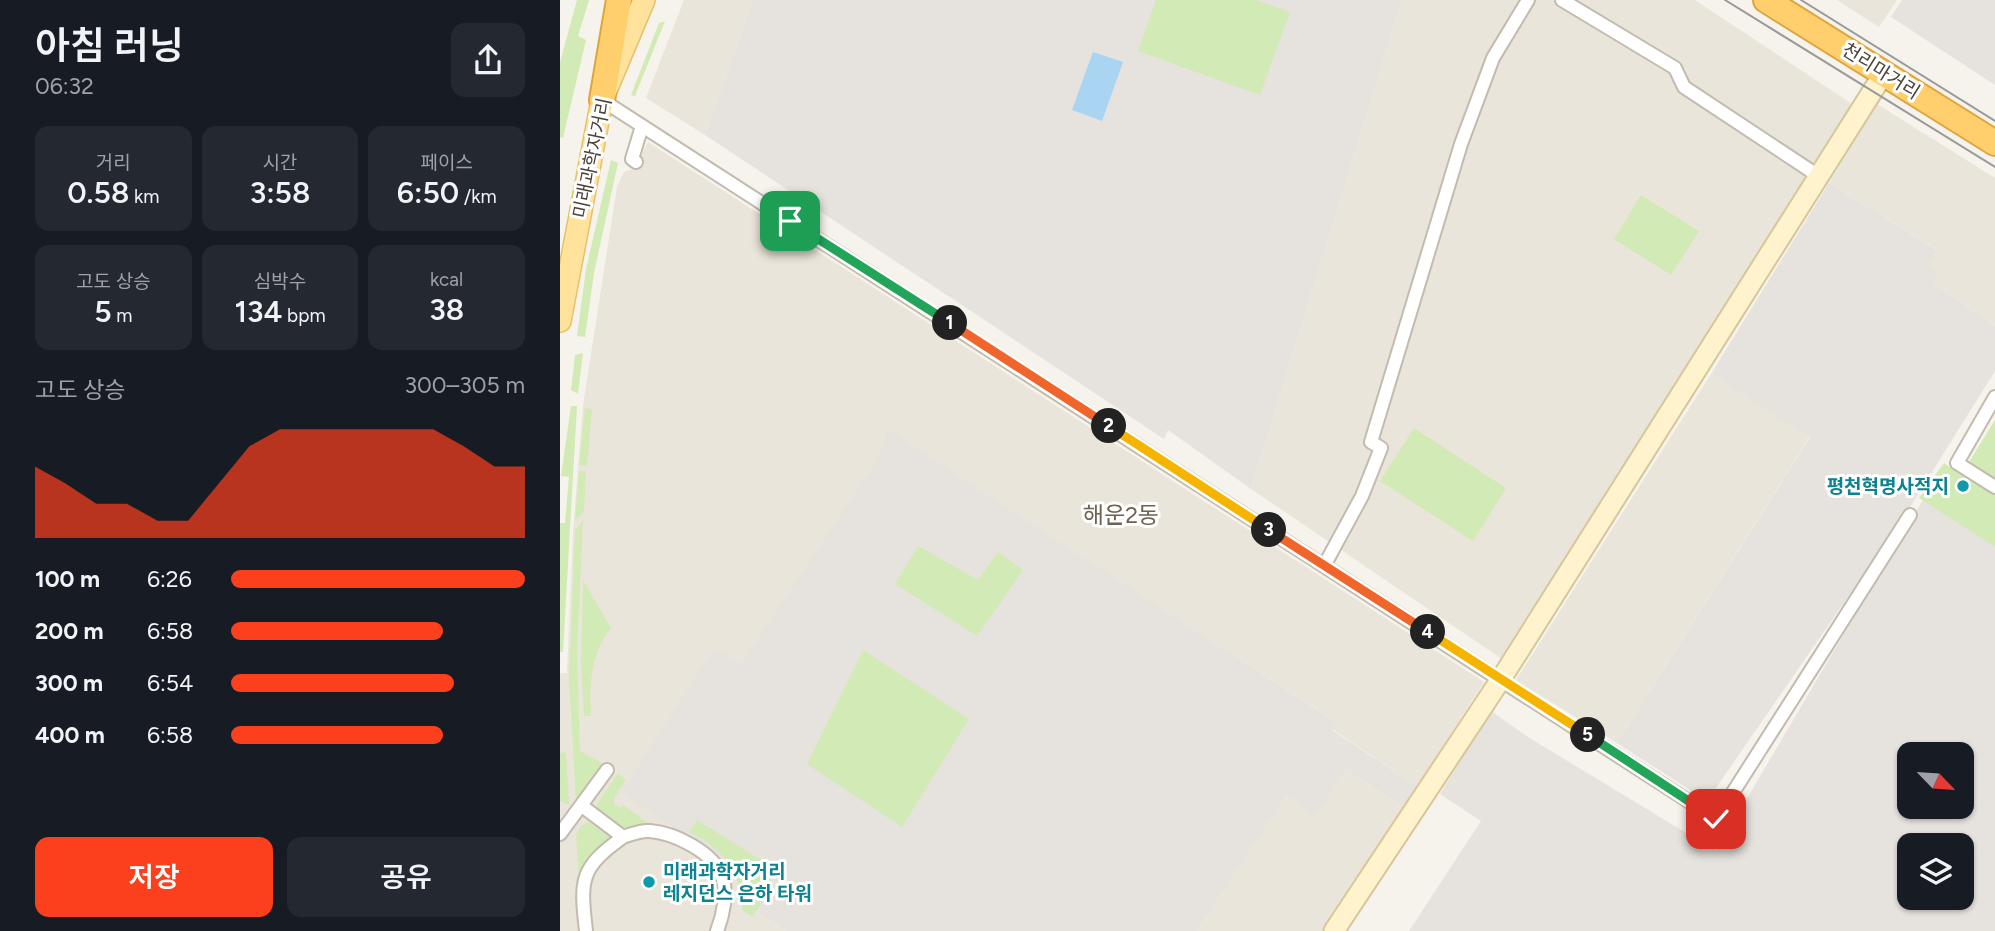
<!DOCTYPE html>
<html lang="ko">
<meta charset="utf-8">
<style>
body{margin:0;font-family:Figtree,"Noto Sans KR",sans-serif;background:#242831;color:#f1f3f6;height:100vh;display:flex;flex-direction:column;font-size:26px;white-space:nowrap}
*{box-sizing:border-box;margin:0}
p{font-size:23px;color:#9ea1a6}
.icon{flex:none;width:38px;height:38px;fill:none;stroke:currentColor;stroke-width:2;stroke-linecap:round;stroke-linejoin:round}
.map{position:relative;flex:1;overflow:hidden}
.drawer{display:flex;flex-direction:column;background:#171b24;width:560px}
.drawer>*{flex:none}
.needle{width:46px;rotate:115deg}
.tools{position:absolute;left:1337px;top:742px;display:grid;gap:14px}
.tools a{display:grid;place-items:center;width:77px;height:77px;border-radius:14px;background:#171b24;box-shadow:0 2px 5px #0004;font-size:35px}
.pin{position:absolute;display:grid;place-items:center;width:60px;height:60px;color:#fff;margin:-30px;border-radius:14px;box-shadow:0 4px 10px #0006}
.km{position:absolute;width:35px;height:35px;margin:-18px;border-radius:50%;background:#222;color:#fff;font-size:19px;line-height:35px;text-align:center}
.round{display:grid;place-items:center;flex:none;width:74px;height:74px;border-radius:14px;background:#242831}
.summary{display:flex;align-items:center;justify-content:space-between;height:119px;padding:0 35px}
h1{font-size:38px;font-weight:600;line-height:52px}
.metrics{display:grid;grid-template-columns:repeat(3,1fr);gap:10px;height:119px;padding:7px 35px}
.metrics div{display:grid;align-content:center;border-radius:14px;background:#242831;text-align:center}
.metrics b{font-size:30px;font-weight:600}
.metrics small{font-size:19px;font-weight:400}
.metrics p{font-size:19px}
.chart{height:196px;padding:14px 35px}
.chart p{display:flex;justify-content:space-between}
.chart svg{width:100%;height:126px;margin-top:7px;fill:#fc3f1d;opacity:.7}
.cta{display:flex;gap:14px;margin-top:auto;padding:14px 35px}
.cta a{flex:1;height:80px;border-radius:14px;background:#fc3f1d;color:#fff;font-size:28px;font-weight:600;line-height:80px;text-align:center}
.cta a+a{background:#242831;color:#f1f3f6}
ul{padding:0 35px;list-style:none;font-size:23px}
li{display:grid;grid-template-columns:112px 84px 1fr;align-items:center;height:52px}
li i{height:18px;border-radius:9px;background:#fc3f1d}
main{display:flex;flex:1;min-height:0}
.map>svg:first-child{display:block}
</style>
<main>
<section class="drawer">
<div class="summary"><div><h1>아침 러닝</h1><p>06:32</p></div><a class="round"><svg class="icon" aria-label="share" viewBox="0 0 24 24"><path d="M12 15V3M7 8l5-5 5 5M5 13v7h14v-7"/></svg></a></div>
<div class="metrics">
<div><p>거리</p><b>0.58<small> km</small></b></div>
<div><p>시간</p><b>3:58</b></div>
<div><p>페이스</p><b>6:50<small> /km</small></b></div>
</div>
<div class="metrics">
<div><p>고도 상승</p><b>5<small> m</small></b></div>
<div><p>심박수</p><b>134<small> bpm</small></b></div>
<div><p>kcal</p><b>38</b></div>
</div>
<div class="chart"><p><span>고도 상승</span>300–305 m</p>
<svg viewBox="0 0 160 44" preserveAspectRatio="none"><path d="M0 44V19L10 25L20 32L30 32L40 38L50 38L60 25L70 12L80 6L90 6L100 6L110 6L120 6L130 6L140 12L150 19L160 19V44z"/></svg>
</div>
<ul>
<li><b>100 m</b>6:26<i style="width:100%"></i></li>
<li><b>200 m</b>6:58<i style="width:72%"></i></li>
<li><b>300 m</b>6:54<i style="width:76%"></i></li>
<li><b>400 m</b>6:58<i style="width:72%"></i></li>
</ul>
<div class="cta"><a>저장</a><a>공유</a></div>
</section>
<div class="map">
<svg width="1435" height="931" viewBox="0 0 1435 931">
<rect width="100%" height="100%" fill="#f6f3ec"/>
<!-- residential -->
<path fill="#eae5da" d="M 124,0 L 193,0 L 145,135 L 86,98 Z
M 842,0 L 1135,0 L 1292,104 L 942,659 L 691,489 Z
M 1277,0 L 1337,0 L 1319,27 Z
M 1317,104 L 1435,178 L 1435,326 L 1373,283 L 1366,265 L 1376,249 L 1269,183 Z
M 88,142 L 924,682 L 857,786 L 772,729 L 775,721 L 328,431 L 316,460 L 182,665 L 155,648 L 195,883 L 187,905 L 226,931 L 0,931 L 0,673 L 7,673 L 13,532 L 23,405 L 57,187 L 64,172 L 74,169 Z
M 1151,374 L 1250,436 L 1057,743 L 956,680 Z
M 785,769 L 843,807 L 762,931 L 637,931 L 727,795 Z"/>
<!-- industrial -->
<path fill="#e6e2dd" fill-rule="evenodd" d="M 193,0 L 842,0 L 691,489 L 608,430 L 604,439 L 145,135 Z
M 1342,0 L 1435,0 L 1435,85 L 1331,17 Z
M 1269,183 L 1377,250 L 1367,265 L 1377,274 L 1373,283 L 1435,326 L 1435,371 L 1352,504 L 1147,801 L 1057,743 L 1250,437 L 1151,374 Z
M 328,430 L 776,722 L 772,730 L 857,786 L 843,807 L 785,769 L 754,816 L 727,795 L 637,931 L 226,931 L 187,905 L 195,883 L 61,792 L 155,648 L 182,664 L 316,460 Z
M 1364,498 L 1435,542 L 1435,931 L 849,931 L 921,821 L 880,794 L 931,711 L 968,737 L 1156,851 ZM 1349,754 L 1402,754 L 1402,807 L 1349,807 ZM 1349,845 L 1402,845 L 1402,898 L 1349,898 Z"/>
<!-- green -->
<path fill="#d2eab5" d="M 17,0 L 29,0 L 18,36 L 26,40 L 3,138 L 0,137 L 0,62 Z
M 596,0 L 696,0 L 730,12 L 700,95 L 578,51 Z
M 105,21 L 75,96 L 71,95 L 99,23 Z
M 51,160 L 58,163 L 34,273 L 25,337 L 17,336 L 26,269 Z
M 1081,195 L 1139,231 L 1111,275 L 1054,239 Z
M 23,353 L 18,394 L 11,390 L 15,355 Z
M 11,406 L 17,406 L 3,652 L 0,652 L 0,523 L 5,523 L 9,477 L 1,476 Z
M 25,407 L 32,410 L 27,466 L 19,465 Z
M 1435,420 L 1435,547 L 1359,498 L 1384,463 L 1401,475 Z
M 854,428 L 946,488 L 913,541 L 820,481 Z
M 19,471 L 26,471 L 24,512 L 15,520 Z
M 23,520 L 17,651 L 20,751 L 43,764 L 16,803 L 9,677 L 15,530 Z
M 358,546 L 418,580 L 438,552 L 463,570 L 417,636 L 335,584 Z
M 23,580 L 51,628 C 31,653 29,684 31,716 L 24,716 L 21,663 Z
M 303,650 L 409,719 L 342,827 L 247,764 Z
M 6,752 L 9,805 L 0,801 L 0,753 Z
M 58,773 L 66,780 L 54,798 L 54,804 L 60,808 L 63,805 L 92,826 L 69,831 L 38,809 L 37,804 Z
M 137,820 L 207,864 L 212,887 L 192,917 L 182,909 C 182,874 161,846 129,832 Z
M 28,822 L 50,838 L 43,845 L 21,907 L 16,835 L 21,826 Z"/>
<!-- water -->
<path fill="#a9d4f2" d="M 533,52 L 563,62 L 542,121 L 512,110 Z"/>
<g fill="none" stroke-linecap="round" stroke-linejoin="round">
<!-- street casing -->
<g stroke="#c2bbae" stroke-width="16">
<path id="street" d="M 1002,0 L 1115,68 L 1124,87 L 1260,177
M 42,100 L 1156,819 L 1350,515
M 76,162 L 72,159 L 82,126
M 1435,397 L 1397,463 L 1435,487
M 764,566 L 802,496 L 821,448 L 811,442 L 901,144 L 933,58 L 968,0
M 22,806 L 63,837 C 72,834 80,830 90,831 C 114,833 154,852 162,877 C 168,892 163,916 157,931
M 0,834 L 47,770
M 26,931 C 20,879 20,868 63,837"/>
</g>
<!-- secondary casing -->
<g stroke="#d6c79b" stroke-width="23">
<path id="secondary" d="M 774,931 L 941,679 L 1324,73"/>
</g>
<!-- primary casing -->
<g stroke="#e6c16a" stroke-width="24">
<path id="primary" d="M 0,321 L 42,100 L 84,0"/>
</g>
<!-- highway casing -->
<g stroke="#e0a43c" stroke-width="28">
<path id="highway" d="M 1206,0 L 1435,143
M 42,100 L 59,0"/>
</g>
<!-- street -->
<use href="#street" stroke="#fff" stroke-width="12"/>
<!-- secondary -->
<use href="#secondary" stroke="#fff3cd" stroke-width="19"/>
<!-- primary -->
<use href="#primary" stroke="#ffe39c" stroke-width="21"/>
<!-- highway -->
<use href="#highway" stroke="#ffcf6e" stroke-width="24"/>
<!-- tram -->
<path stroke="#9a9a9a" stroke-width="2" d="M 1165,0 L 1435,167
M 1241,0 L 1435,121"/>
</g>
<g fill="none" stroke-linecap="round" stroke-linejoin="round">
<!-- split-1 casing -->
<g stroke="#fff" stroke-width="14">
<path id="split-1" d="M 230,221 L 390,323"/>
</g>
<!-- split-2 casing -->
<g stroke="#fff" stroke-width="14">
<path id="split-2" d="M 390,323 L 549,426"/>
</g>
<!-- split-3 casing -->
<g stroke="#fff" stroke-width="14">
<path id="split-3" d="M 549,426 L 709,530"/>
</g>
<!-- split-4 casing -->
<g stroke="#fff" stroke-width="14">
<path id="split-4" d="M 709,530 L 868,632"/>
</g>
<!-- split-5 casing -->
<g stroke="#fff" stroke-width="14">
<path id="split-5" d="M 868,632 L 1028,735"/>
</g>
<!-- split-6 casing -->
<g stroke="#fff" stroke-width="14">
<path id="split-6" d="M 1028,735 L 1156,819"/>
</g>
<!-- split-1 -->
<use href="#split-1" stroke="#22a559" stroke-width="9"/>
<!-- split-2 -->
<use href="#split-2" stroke="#f0652b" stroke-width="9"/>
<!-- split-3 -->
<use href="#split-3" stroke="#f5b400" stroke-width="9"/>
<!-- split-4 -->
<use href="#split-4" stroke="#f0652b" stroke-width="9"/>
<!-- split-5 -->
<use href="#split-5" stroke="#f5b400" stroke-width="9"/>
<!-- split-6 -->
<use href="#split-6" stroke="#22a559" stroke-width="9"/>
</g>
<!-- markers -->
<g fill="#0f9aa8" stroke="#fff" stroke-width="2.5">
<circle cx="1403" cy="486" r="7"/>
<circle cx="89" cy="882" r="7"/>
</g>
<g text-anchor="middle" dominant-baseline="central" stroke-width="6" stroke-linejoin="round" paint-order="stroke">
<!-- street labels -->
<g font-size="19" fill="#4b4439" stroke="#fff">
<text transform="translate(1321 71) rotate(32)">천리마거리</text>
<text transform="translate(32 158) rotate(-78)">미래과학자거리</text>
</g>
<!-- culture labels -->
<g font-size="19" font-weight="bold" fill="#0d838f" stroke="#fff" text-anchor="end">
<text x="1389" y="486">평천혁명사적지</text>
<text x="103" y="871" text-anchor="start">미래과학자거리<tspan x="103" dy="22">레지던스 은하 타워</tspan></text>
</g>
<!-- quarter labels -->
<g font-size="23" fill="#6e6250" stroke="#fff">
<text x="561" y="515">해운2동</text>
</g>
</g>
</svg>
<div class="tools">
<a><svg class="needle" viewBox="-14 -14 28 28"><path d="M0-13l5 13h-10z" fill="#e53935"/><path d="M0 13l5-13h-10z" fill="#9ea1a6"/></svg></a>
<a><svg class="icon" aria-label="layers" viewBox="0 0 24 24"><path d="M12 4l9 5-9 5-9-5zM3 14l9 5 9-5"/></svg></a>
</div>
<div class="pin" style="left:230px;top:221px;background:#1e9e55"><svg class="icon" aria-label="arrive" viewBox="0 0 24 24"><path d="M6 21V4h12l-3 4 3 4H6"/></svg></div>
<div class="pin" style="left:1156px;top:819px;background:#d93025"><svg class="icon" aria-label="check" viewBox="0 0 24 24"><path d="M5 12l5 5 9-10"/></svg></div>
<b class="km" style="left:390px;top:323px">1</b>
<b class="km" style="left:549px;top:426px">2</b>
<b class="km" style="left:709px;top:530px">3</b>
<b class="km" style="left:868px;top:632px">4</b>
<b class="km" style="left:1028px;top:735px">5</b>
</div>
</main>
